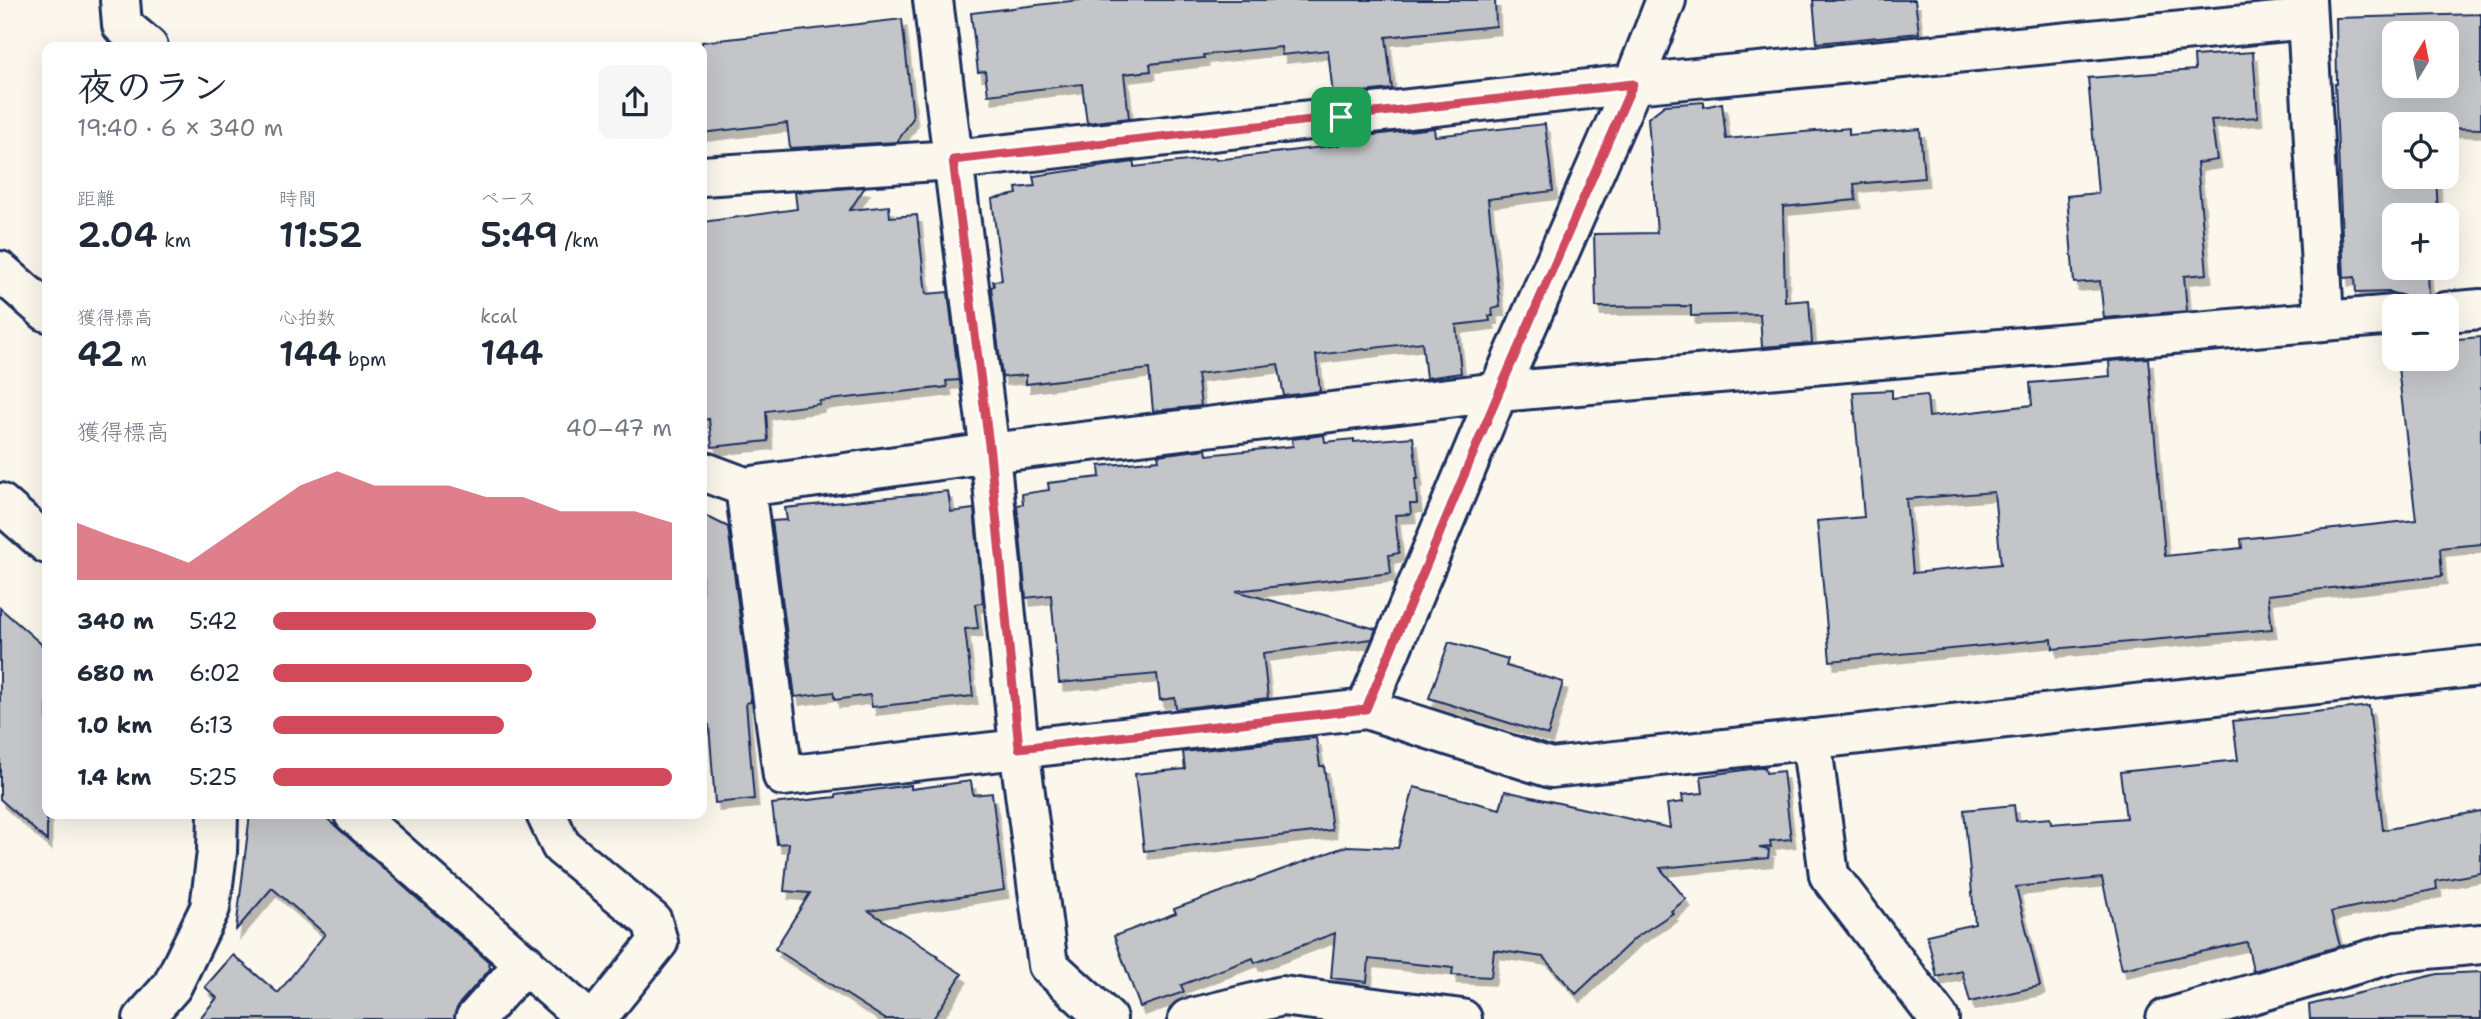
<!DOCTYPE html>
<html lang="ja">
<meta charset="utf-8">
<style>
body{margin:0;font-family:"Shantell Sans","Klee One",sans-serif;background:#f6f6f7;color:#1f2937;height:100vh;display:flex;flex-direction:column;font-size:26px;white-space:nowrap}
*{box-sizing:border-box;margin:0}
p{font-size:23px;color:#747a83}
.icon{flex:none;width:38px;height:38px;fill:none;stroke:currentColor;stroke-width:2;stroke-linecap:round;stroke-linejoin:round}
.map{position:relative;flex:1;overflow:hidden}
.drawer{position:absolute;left:42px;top:42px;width:665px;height:777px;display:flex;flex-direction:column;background:#fff;border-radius:14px;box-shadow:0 7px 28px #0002}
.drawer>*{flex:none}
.needle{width:46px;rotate:10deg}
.controls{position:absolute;left:2382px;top:21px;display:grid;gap:14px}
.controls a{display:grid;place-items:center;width:77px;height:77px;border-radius:14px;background:#fff;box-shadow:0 7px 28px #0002;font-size:35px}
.pin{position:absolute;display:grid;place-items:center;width:60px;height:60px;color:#fff;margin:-30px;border-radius:14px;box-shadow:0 4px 10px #0006}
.round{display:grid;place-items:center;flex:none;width:74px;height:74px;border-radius:14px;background:#f6f6f7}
.summary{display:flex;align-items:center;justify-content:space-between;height:119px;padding:0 35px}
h1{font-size:38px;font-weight:600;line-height:52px}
.metrics{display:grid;grid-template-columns:repeat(3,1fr);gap:10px;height:119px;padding:7px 35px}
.metrics div{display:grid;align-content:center}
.metrics b{font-size:35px;font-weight:600}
.metrics small{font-size:19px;font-weight:400}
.metrics p{font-size:19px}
.chart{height:196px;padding:14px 35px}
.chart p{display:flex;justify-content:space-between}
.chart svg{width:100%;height:126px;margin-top:7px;fill:#d1495b;opacity:.7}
ul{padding:0 35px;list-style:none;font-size:23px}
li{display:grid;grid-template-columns:112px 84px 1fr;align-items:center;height:52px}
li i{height:18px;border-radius:9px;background:#d1495b}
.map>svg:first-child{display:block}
</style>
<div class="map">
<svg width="2481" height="1019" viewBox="0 0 2481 1019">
<defs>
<filter id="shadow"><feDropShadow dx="4.5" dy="8" stdDeviation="0" flood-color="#0004"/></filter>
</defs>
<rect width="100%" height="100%" fill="#fbf7ec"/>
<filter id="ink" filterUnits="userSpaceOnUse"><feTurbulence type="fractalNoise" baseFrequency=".0143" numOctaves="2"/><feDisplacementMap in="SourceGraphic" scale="14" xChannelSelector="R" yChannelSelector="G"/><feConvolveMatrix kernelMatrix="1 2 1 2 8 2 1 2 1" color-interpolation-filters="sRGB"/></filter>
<g filter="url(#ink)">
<!-- building -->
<path fill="#c3c5c9" stroke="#1b2f5e" stroke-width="2" fill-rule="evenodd" filter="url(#shadow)" d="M 1079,0 L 1495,0 L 1496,26 L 1386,37 L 1392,89 L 1333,95 L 1328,50 L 1282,55 L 1281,47 L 1203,55 L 1204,58 L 1150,64 L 1151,71 L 1124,74 L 1129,118 L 1087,123 L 1082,84 L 988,95 L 985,71 L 978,72 L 971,13 Z
M 1813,0 L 1915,0 L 1919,33 L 1817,43 Z
M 2481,14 L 2481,129 L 2446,128 L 2446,124 L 2394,124 L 2394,177 L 2436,177 L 2438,212 L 2425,213 L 2425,215 L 2394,215 L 2394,268 L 2427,268 L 2428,300 L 2425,306 L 2413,306 L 2404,296 L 2389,292 L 2356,293 L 2355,277 L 2344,278 L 2335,84 L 2337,84 L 2336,18 ZM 2394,33 L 2446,33 L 2446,86 L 2394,86 Z
M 902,19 L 913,118 L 897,142 L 790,148 L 787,123 L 702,133 L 702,42 Z
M 2253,52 L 2258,117 L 2211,120 L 2217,160 L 2197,163 L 2207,274 L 2184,276 L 2187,311 L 2104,318 L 2100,281 L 2074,283 L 2067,196 L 2098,193 L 2088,78 L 2195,70 L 2194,56 Z
M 1704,102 L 1704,107 L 1722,103 L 1726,139 L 1849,128 L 1849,135 L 1920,129 L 1924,178 L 1854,184 L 1856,200 L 1783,207 L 1785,302 L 1809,300 L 1812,343 L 1762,347 L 1760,314 L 1691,316 L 1691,306 L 1596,307 L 1594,234 L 1657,233 L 1648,118 L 1665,105 Z
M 1545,124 L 1553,191 L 1488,199 L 1500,307 L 1492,309 L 1493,316 L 1489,316 L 1490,321 L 1456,325 L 1461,373 L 1426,378 L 1422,342 L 1316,355 L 1320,391 L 1284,396 L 1278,364 L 1197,374 L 1201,406 L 1153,411 L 1149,369 L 1026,384 L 1026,375 L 1002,377 L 991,287 L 994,286 L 993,281 L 1002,280 L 992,199 L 1017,194 L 1016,188 L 1035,186 L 1033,176 L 1134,162 L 1134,167 L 1215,158 L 1216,160 L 1339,145 L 1338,139 L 1434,128 L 1435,136 Z
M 865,187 L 850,210 L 889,206 L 890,217 L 917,215 L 926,294 L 948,292 L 959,380 L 946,381 L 947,387 L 819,401 L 820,404 L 766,411 L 768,441 L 712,447 L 709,419 L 702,420 L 702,222 L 797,209 L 795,192 Z
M 2481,337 L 2481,544 L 2440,548 L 2442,576 L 2268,595 L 2272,629 L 2053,649 L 2052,639 L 1830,661 L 1817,521 L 1864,517 L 1853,392 L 1892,390 L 1892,398 L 1927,395 L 1929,417 L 2032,405 L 2030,383 L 2110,376 L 2109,361 L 2148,358 L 2165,556 L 2242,548 L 2241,539 L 2416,520 L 2397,359 L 2446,359 L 2446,340 ZM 1994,492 L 2001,564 L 1913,573 L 1906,499 Z
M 1324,435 L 1325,442 L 1354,439 L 1354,442 L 1413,437 L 1418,479 L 1415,479 L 1417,504 L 1410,504 L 1411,514 L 1395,515 L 1399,553 L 1389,555 L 1391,573 L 1236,591 L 1376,629 L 1372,639 L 1263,653 L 1268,698 L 1176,709 L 1175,698 L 1160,700 L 1157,674 L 1059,683 L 1051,595 L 1026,598 L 1017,505 L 1023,504 L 1022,494 L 1049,490 L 1048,483 L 1100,477 L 1099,466 L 1159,460 L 1158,455 L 1206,449 L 1207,455 L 1293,446 L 1292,439 Z
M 948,491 L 951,512 L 974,509 L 983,603 L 975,604 L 978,628 L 965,629 L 973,696 L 872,707 L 870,695 L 835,700 L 833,692 L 795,697 L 772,521 L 787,520 L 785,508 Z
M 702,514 L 728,527 L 751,702 L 746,703 L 754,799 L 715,803 L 709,725 L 702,726 Z
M 0,608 L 47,649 L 47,841 L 0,799 Z
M 1449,642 L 1508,659 L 1506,666 L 1563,682 L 1548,735 L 1429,698 Z
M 2369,706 L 2383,830 L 2481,811 L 2481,873 L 2436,881 L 2437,889 L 2331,912 L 2340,946 L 2253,971 L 2247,942 L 2122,969 L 2102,878 L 2016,887 L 2040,986 L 1970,1002 L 1962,971 L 1937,977 L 1927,935 L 1975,924 L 1964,810 L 2014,805 L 2016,821 L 2050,818 L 2051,824 L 2126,818 L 2120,772 L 2238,760 L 2233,721 Z
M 1316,738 L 1320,766 L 1324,766 L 1332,830 L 1144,851 L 1135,774 L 1185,769 L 1183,752 Z
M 1765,767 L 1766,773 L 1783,771 L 1791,839 L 1770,841 L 1771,847 L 1759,848 L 1769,850 L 1768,858 L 1660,868 L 1686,899 L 1671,911 L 1673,913 L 1635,938 L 1576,994 L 1543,957 L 1494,950 L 1491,977 L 1452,975 L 1453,968 L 1369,959 L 1367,982 L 1331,978 L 1335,933 L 1255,963 L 1253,958 L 1181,985 L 1184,992 L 1140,1007 L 1114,936 L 1176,913 L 1174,909 L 1347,846 L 1398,848 L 1414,787 L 1500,809 L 1505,791 L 1670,828 L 1667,804 L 1683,802 L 1682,795 L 1703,793 L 1701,776 Z
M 971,781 L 973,795 L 992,793 L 1004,890 L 869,911 L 938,956 L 937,958 L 962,974 L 933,1019 L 885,1019 L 775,949 L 810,893 L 784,891 L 789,843 L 777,844 L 772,804 L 836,797 L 836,795 L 911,785 L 911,789 Z
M 250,814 L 322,814 L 489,962 L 490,969 L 459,1004 L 454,1019 L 199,1019 L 217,998 L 205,987 L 233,955 L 278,993 L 325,934 L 272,888 L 236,930 Z
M 2481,972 L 2481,1019 L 2310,1019 L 2309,1005 L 2438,974 Z"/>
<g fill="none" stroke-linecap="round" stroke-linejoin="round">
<!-- minor casing -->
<g stroke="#1b2f5e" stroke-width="44">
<path id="minor" d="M 120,0 L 122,25 L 148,47
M 933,0 L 990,453 L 1019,748 L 1048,965 L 1107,1019
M 2306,0 L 2324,320
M 702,176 L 953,160 L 1633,84 L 2307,19
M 0,271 L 47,312
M 2446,312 L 2481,309
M 702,471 L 745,487 L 990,453 L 1498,392 L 2394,315
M 745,487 L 783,776 L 1366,709 L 1551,768 L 2481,666
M 0,503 L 47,544
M 1366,709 L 1498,392 L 1633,84 L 1666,0
M 1811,739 L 1829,875 L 1939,1019
M 354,814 L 587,1019
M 546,814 L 561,846 L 652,921 L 658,942 L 596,1019
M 143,1019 L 172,986 L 210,908 L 217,852 L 218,814
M 475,1019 L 525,963
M 1188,1019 L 1282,996 L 1462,1019
M 2166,1019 L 2397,952 L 2481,944"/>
</g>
<!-- minor -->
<use href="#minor" stroke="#fbf7ec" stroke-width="38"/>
</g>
</g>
<g fill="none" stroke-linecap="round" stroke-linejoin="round" filter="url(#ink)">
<!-- route casing -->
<g stroke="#fff" stroke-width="14">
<path id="route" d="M 1633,84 L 1499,392 L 1366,709 L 1019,748 L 990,453 L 953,160 Z"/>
</g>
<!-- route -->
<use href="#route" stroke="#d1495b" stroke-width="9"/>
</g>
</svg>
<div class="controls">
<a><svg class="needle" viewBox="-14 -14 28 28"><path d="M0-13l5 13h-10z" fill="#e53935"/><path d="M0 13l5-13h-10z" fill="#747a83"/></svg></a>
<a><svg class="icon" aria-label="locate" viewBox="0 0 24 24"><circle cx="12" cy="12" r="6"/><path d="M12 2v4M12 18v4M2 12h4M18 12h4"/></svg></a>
<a>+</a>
<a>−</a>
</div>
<div class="pin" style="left:1341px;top:117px;background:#1e9e55"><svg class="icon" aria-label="arrive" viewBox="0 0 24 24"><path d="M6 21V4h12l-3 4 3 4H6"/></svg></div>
<section class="drawer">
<div class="summary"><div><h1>夜のラン</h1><p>19:40 · 6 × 340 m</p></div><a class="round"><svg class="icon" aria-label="share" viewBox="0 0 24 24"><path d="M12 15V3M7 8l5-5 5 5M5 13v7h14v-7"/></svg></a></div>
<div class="metrics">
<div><p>距離</p><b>2.04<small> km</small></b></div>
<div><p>時間</p><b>11:52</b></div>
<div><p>ペース</p><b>5:49<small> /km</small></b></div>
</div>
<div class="metrics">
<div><p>獲得標高</p><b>42<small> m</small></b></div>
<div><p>心拍数</p><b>144<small> bpm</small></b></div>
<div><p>kcal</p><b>144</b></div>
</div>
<div class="chart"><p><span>獲得標高</span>40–47 m</p>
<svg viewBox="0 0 160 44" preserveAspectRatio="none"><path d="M0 44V24L10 29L20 33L30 38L40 29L50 20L60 11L70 6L80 11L90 11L100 11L110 15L120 15L130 20L140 20L150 20L160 24V44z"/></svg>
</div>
<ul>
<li><b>340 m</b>5:42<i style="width:81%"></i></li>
<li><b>680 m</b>6:02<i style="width:65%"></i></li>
<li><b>1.0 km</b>6:13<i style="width:58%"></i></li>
<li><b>1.4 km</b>5:25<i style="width:100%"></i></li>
</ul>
</section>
</div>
